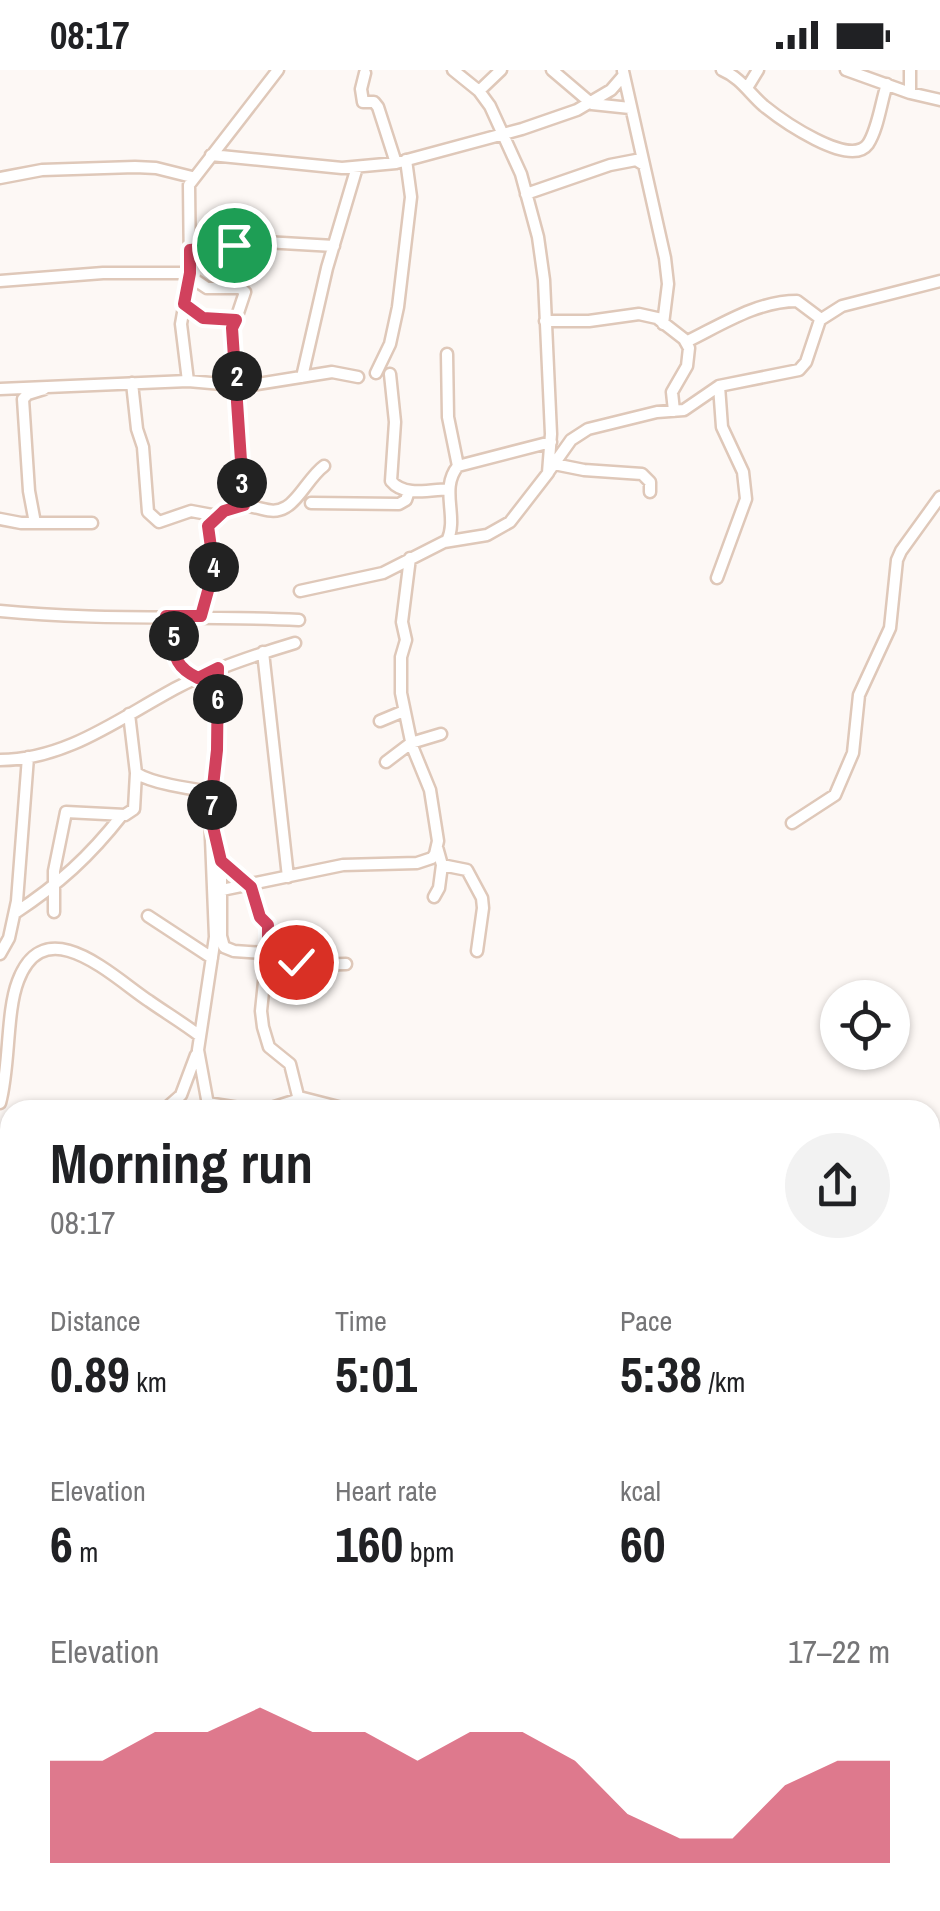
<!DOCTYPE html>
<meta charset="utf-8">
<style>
body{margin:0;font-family:"Archivo Narrow",sans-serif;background:#f2f2f2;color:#202124;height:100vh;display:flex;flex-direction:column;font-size:38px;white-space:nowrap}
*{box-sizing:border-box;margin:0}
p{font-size:32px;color:#757577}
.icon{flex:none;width:55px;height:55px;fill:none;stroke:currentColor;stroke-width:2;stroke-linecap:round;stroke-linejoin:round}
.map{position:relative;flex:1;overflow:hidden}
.sheet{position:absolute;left:0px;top:1030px;width:940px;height:812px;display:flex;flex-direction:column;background:#fff;border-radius:30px 30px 0 0;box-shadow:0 2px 8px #0004}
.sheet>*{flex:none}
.controls{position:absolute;left:820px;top:910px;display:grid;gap:20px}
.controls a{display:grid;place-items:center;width:90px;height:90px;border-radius:50%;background:#fff;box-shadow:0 2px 8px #0004;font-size:50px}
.pin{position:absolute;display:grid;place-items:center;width:85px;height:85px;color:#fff;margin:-42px;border:5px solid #fff;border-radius:50%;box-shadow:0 2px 10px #0007}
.km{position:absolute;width:50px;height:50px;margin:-25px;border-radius:50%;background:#222;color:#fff;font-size:28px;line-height:50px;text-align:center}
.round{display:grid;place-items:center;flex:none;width:105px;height:105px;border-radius:52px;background:#f2f2f2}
.summary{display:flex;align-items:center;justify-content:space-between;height:170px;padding:0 50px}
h1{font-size:55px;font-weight:700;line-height:75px}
.metrics{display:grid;grid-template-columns:repeat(3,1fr);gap:15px;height:170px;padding:10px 50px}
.metrics div{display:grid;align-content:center}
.metrics b{font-size:50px;font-weight:700}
.metrics small{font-size:28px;font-weight:400}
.metrics p{font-size:28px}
.chart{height:280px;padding:20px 50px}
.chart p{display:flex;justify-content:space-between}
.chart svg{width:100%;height:180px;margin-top:10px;fill:#d1415d;opacity:.7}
.status{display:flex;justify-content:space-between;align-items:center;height:70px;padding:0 50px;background:#fff;direction:ltr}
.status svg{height:28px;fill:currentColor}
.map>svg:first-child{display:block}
</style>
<div class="status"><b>08:17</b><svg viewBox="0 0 49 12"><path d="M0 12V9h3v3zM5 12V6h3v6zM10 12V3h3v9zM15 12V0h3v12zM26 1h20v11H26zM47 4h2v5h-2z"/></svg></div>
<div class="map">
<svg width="940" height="1841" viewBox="0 0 940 1841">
<rect width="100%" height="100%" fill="#fdf8f5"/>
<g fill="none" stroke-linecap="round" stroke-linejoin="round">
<!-- minor casing -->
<g stroke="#dfc8b9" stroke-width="15">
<path id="minor" d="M 552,0 L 592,34 L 630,38
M 722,0 C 741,8 749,23 764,36 C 780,49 850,99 868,74 C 878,59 881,32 887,14
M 846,0 L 910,23 L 940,30
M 623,1 L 665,188 L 668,214 L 663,254
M 365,3 L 361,19 L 363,32 L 374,32 L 378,37 L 396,93
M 747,18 L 758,0
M 479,21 L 501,0
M 910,23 L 910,0
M 211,85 L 342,98 L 396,93 L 522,59 L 577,40 L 611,20 L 624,5
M 0,108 L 42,100 L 135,97 L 156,98 L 192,107
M 526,124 L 610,95 L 636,90 L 644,95
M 190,180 L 265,172 L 334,176
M 189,206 L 207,218 L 240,218 L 245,222 L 233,258 L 244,435
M 0,211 L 103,203 L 190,203
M 184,234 L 203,248 L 236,250
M 545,251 L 589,251 L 639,244 L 657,248 L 684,269 L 689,278 L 687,296 L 672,322 L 674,341
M 686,272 C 721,255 757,231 797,231 L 821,249
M 447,284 L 448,347 L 458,396
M 376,303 L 390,274 L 398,237 L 411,127 L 406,90
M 390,304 L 395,352 L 391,411 C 404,427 430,420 449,419
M 302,307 L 327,198 L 357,97
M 188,311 L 181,254 L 190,203 L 189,115 L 278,0
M 132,313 L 137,359 L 143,377 L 148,442 L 159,452 L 191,441 L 218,446
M 0,319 L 188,311 L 245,316 L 332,302 L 358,307
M 554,394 L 584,400 L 642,404 L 650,412 L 650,422
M 549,401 L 571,370 L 588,359 L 657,342 L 684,340 L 719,316 L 799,300 L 806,292 L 820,250 L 842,236 L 940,211
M 311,433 L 399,434 L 406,430 L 409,421
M 0,449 L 21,453 L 92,453
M 35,453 L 29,421 L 23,329 L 28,324 L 44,319
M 447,471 C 459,447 439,419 458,396 L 551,372
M 717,508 L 746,429 L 743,402 L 722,357 L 719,316
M 300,521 L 383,503 L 444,472 L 487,465 L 510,452 L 548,403 L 551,364 L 544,210 L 538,167 L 521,104 L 490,36 L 479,21 L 453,0
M 0,541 C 100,551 199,545 299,550
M 201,545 L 214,499 L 210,453 C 250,418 263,451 286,437 C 299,430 310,406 324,396
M 166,546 C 182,572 162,591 198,608
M 263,582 L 288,807
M 380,651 L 404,641
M 0,690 C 67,690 121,647 178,617 C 215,598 255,585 295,573
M 386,692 L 411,673 L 441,664
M 136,703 C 153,714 192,719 213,722
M 792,753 L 835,725 L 853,683 L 859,625 L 890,558 L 897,490 L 901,481 L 940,427
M 215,760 L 221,795 L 221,866 L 224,877 L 234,881 L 281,884 L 306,895 L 346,894
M 437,777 L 442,795 L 467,800 L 482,828 L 483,838 L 477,881
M 221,792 L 251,817
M 251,817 L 260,847 L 267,853 L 268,883
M 222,820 L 343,795 L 417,793 L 432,788 L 435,784 L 438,771 L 430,720 L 412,676 L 401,623 L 401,587 L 406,570 L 402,552 L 410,488
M 434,827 L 439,818 L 442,795
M 54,842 L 54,801 L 66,742 L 125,745 L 134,739 L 136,703 L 129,644
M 15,843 C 59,814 89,787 122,745
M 148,846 L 212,888
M 267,883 L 261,941 L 263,957 L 269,977 L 290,994 L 299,1030
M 0,884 L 9,868 L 17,831 L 28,687
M 0,1033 C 10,997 6,942 18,911 C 45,839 113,907 149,931 C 166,943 183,953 200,966
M 207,1033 L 252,1040
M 164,1040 L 181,1025 L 196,985
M 209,1040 L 198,980 L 215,867 L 210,744 L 217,681 L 218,599
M 265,1040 L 303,1028 L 350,1040
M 0,1099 L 10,1104
M 930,1199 L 940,1197
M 930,1276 L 940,1273
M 0,1293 L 10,1289
M 930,1443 L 940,1438
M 0,1448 L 10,1450
M 930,1516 L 940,1513
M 930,1610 L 940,1620
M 0,1670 L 10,1663
M 930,1674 L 940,1663
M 673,1832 L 679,1832
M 605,1841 L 637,1832
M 706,1841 L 707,1832
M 915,1841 L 915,1832"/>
</g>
<!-- minor -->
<use href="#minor" stroke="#fff" stroke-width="10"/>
</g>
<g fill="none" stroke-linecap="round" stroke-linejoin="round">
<!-- route casing -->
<g stroke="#fff" stroke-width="20">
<path id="route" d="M 234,175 L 190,180 L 190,203 L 184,234 L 203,248 L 236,250 L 232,258 L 244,435 L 224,441 L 208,456 L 214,499 L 201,546 L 166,546 C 182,572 162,591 198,608 L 218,598 L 217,680 L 210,744 L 221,791 L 251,817 L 260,847 L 268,855 L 268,883 L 282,884 L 296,892"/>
</g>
<!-- route -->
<use href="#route" stroke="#d1415d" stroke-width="12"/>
</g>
</svg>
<div class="controls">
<a><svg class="icon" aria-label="locate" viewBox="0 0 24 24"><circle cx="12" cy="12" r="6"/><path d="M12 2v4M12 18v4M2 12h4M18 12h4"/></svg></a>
</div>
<div class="pin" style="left:234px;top:175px;background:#1e9e55"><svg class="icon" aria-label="arrive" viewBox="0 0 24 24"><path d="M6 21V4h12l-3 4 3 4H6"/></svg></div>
<div class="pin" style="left:296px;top:892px;background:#d93025"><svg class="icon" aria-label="check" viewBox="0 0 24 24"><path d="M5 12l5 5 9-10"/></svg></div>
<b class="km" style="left:237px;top:306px">2</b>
<b class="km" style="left:242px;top:413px">3</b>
<b class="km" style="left:214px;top:497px">4</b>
<b class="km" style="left:174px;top:566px">5</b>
<b class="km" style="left:218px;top:629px">6</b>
<b class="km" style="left:212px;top:735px">7</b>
<section class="sheet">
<div class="summary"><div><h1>Morning run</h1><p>08:17</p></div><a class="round"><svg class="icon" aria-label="share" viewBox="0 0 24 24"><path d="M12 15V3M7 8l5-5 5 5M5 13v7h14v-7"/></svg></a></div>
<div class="metrics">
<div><p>Distance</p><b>0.89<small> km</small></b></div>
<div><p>Time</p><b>5:01</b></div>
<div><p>Pace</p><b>5:38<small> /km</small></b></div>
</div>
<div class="metrics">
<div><p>Elevation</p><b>6<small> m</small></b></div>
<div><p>Heart rate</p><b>160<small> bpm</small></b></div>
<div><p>kcal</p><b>60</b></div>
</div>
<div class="chart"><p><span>Elevation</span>17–22 m</p>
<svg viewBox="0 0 160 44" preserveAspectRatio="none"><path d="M0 44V19L10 19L20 12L30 12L40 6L50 12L60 12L70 19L80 12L90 12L100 19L110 32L120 38L130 38L140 25L150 19L160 19V44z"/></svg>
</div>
</section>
</div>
